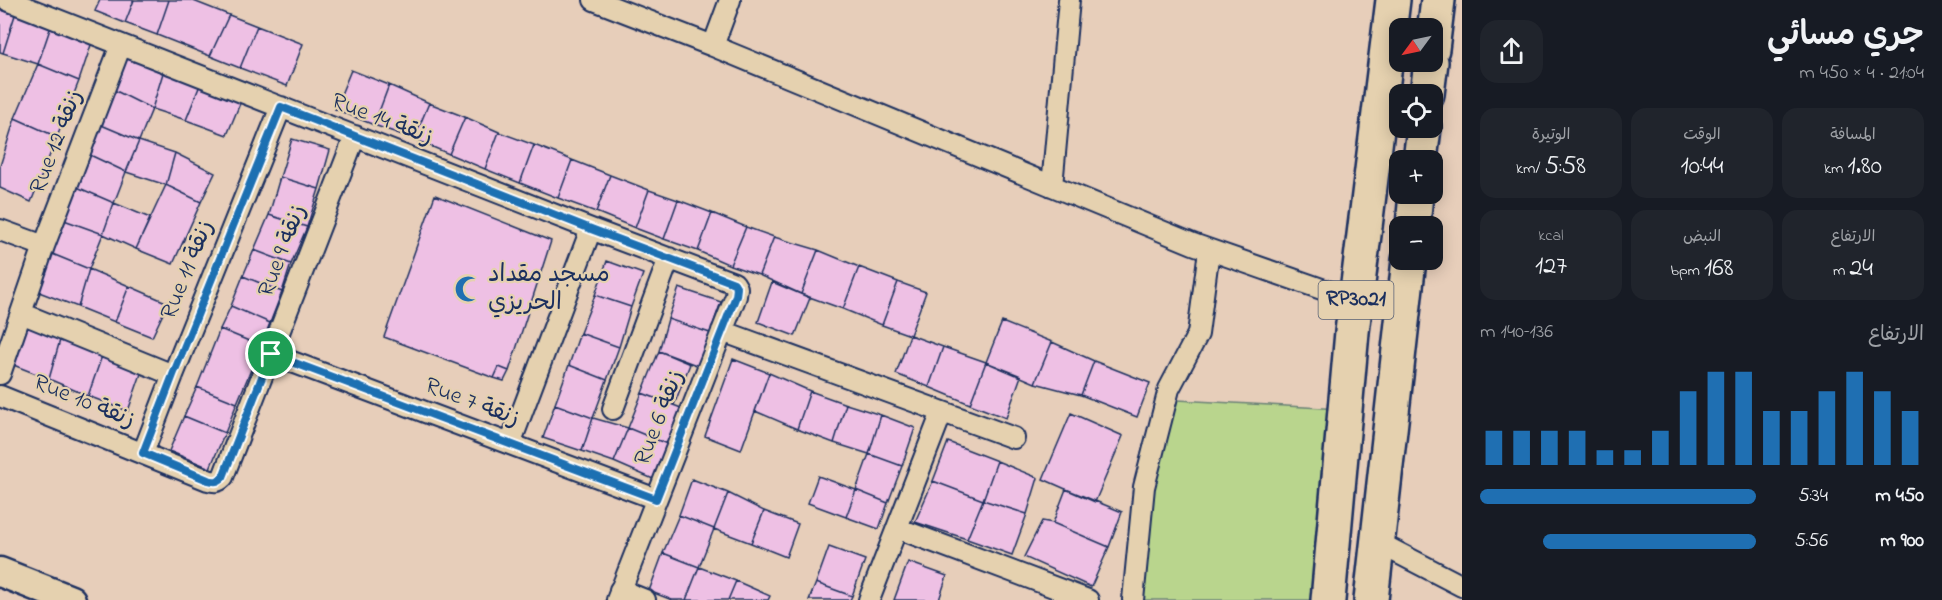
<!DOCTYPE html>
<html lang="ar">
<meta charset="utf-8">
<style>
body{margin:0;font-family:"Indie Flower","Playpen Sans Arabic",sans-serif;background:#20242c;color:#f1f3f6;direction:rtl;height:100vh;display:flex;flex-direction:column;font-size:22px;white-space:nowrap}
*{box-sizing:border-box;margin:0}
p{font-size:20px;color:#9ea1a6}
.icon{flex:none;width:33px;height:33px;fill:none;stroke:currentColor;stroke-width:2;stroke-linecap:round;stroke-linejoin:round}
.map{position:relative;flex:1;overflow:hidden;direction:ltr}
.sheet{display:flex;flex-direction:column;background:#171b24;width:480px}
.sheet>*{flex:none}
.needle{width:39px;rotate:237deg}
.tools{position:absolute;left:1389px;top:18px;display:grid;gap:12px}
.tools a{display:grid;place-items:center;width:54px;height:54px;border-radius:12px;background:#171b24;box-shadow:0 3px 15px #0003;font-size:30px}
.pin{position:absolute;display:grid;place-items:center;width:51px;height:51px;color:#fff;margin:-26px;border:3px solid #fff;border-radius:50%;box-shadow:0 2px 6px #0007}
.round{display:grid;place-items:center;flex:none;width:63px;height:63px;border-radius:18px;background:#20242c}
.headline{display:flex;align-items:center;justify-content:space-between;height:102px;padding:0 18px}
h1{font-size:33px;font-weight:600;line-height:45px}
.figures{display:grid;grid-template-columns:repeat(3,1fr);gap:9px;height:102px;padding:6px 18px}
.figures div{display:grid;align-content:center;border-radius:15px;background:#20242c;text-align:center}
.figures b{font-size:26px;font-weight:600}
.figures small{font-size:16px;font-weight:400}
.figures p{font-size:16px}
.chart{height:168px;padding:12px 18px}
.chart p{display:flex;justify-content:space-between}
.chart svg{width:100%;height:108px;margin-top:6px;stroke:#1f6fb2;stroke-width:6}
ul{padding:0 18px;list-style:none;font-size:20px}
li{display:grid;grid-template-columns:96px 72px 1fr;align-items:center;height:45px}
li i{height:15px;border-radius:8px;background:#1f6fb2}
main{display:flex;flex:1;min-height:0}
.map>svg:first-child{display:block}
</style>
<main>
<section class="sheet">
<div class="headline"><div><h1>جري مسائي</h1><p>21:04 · 4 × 450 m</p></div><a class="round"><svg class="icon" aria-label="share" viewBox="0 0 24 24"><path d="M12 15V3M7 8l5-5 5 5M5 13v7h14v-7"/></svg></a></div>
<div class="figures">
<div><p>المسافة</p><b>1.80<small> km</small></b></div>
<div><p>الوقت</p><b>10:44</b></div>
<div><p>الوتيرة</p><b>5:58<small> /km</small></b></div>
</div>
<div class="figures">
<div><p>الارتفاع</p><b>24<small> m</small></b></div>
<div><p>النبض</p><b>168<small> bpm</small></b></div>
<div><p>kcal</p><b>127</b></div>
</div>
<div class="chart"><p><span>الارتفاع</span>136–140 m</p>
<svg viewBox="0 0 160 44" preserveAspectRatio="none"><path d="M5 44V30M15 44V30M25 44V30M35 44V30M45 44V38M55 44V38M65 44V30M75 44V14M85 44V6M95 44V6M105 44V22M115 44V22M125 44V14M135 44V6M145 44V14M155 44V22"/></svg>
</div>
<ul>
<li><b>450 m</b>5:34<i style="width:100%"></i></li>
<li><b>900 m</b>5:56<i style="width:77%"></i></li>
</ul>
</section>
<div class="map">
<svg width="1462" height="600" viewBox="0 0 1462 600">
<rect width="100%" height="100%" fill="#e7ceba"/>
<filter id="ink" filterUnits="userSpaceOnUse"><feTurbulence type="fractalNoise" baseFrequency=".0167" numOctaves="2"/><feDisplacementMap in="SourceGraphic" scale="12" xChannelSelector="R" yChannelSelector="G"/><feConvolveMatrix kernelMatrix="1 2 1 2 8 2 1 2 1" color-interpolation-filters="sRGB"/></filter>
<g filter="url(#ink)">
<!-- green -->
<path fill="#b9d58d" stroke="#6a8276" stroke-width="1.5" d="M 1159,399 L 1341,409 L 1316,600 L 1132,600 Z"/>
<!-- building -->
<path fill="#eec0e4" stroke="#1b2f5e" stroke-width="1.5" d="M 100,0 L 134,0 L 125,23 L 95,11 Z
M 134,0 L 169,0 L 157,35 L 125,23 Z
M 169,0 L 191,0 L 229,15 L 210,56 L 157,35 Z
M 0,9 L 15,15 L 3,53 L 0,52 Z
M 15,15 L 51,26 L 38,64 L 3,53 Z
M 229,15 L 257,26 L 240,68 L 210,56 Z
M 51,26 L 92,42 L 79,81 L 38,64 Z
M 257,26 L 303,44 L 287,86 L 240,68 Z
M 126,57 L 163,73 L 152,109 L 114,90 Z
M 38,64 L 79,81 L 57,137 L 15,118 Z
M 351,70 L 389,85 L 374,125 L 335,109 Z
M 163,73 L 200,85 L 186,120 L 152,109 Z
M 200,85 L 241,101 L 227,135 L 186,120 Z
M 389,85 L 429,103 L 414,139 L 374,125 Z
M 114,90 L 152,109 L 139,141 L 99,124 Z
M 429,103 L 465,117 L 449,154 L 414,139 Z
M 465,117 L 499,132 L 485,169 L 449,154 Z
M 15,118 L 57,137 L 31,202 L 0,188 L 0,166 Z
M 99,124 L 139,141 L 126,172 L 88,154 Z
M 499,132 L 534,145 L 520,183 L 485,169 Z
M 292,139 L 330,150 L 319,189 L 280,177 Z
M 139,141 L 175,153 L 166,185 L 126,172 Z
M 534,145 L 572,160 L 558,198 L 520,183 Z
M 175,153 L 215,173 L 201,202 L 166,185 Z
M 88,154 L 126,172 L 114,203 L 77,187 Z
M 572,160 L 610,175 L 596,212 L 558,198 Z
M 610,175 L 649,190 L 635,228 L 596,212 Z
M 280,177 L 319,189 L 307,227 L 269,215 Z
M 166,185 L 201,202 L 173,264 L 136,249 Z
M 77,187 L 114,203 L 103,234 L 64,220 Z
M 649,190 L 678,200 L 664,239 L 635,228 Z
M 435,195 L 551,241 L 509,371 L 499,367 L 494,378 L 384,337 Z
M 678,200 L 712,213 L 698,251 L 664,239 Z
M 114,203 L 150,218 L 136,249 L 103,234 Z
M 712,213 L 746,227 L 730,265 L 698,251 Z
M 269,215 L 307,227 L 291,264 L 254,250 Z
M 64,220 L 103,234 L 89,269 L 50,253 Z
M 746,227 L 774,237 L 759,275 L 730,265 Z
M 774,237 L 818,250 L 801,294 L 759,275 Z
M 254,250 L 291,264 L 282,292 L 243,276 Z
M 818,250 L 859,267 L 843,309 L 801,294 Z
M 50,253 L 89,269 L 78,307 L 39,292 Z
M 607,261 L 643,274 L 631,307 L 595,295 Z
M 859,267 L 898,282 L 882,325 L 843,309 Z
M 89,269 L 129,286 L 115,322 L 78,307 Z
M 243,276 L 282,292 L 270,323 L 231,306 Z
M 772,282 L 810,298 L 795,336 L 758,322 Z
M 898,282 L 926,292 L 910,335 L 882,325 Z
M 129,286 L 168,303 L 152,337 L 115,322 Z
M 679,288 L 721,302 L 710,333 L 668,319 Z
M 595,295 L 631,307 L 619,347 L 580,333 Z
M 231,306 L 270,323 L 261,346 L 220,329 Z
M 668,319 L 710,333 L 699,366 L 659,351 Z
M 29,320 L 62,333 L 49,379 L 11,364 Z
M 1002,322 L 1052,342 L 1035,383 L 986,362 Z
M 220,329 L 261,346 L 237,403 L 197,387 Z
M 62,333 L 104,350 L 88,396 L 49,379 Z
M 580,333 L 619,347 L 607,380 L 569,365 Z
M 910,335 L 943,347 L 929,387 L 896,374 Z
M 1052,342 L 1094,361 L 1081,395 L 1035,383 Z
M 943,347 L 986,362 L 970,404 L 929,387 Z
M 104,350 L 143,368 L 128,411 L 88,396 Z
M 659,351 L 690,364 L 674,405 L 642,393 Z
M 733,359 L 769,373 L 741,450 L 705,436 Z
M 1094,361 L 1150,383 L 1137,417 L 1081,395 Z
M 986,362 L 1021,376 L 1006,418 L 970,404 Z
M 569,365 L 607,380 L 593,418 L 555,404 Z
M 499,367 L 509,371 L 504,381 L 494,378 Z
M 769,373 L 810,391 L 797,429 L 755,411 Z
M 197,387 L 237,403 L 225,433 L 184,416 Z
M 810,391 L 846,404 L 834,443 L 797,429 Z
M 642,393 L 681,408 L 667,444 L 628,428 Z
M 555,404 L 593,418 L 582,451 L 543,438 Z
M 846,404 L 881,415 L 869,454 L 834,443 Z
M 1071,413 L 1123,436 L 1095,502 L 1043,479 Z
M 881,415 L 915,428 L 902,466 L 869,454 Z
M 184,416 L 225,433 L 210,468 L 169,451 Z
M 593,418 L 628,428 L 614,462 L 582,451 Z
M 628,428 L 667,444 L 653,479 L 614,462 Z
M 948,442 L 997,461 L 983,500 L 933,481 Z
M 869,454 L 902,466 L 888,503 L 856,490 Z
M 997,461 L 1038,478 L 1027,514 L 983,500 Z
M 818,476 L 856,490 L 846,517 L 808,503 Z
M 692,479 L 728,493 L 714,529 L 679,515 Z
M 933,481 L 983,500 L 967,539 L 915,522 Z
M 1066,489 L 1122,512 L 1109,547 L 1053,523 Z
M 856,490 L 888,503 L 879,529 L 846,517 Z
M 728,493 L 764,511 L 751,543 L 714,529 Z
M 983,500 L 1027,514 L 1012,555 L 967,539 Z
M 764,511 L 798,524 L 786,557 L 751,543 Z
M 679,515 L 714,529 L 699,567 L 663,553 Z
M 1042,521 L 1053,523 L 1109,547 L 1091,587 L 1024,557 Z
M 829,547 L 865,560 L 852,596 L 816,583 Z
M 663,553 L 699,567 L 686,600 L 672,600 L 649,591 Z
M 908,562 L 947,576 L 939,600 L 894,600 Z
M 699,567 L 736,581 L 728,600 L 686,600 Z
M 736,581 L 770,596 L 768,600 L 728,600 Z
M 816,583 L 852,596 L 850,600 L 809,600 Z"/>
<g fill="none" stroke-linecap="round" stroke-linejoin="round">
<!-- minor casing -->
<g stroke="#1b2f5e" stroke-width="24">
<path id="minor" d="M 7,0 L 591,229 L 734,283 L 737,288 L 736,296 L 617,600
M 594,0 L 713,46 L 1193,244 L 1356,301
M 713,46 L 730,0
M 1052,186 L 1069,0
M 0,230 L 44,246 L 121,45
M 21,313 L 173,375
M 722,331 L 1014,438
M 271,354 L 656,499
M 0,374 L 44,246
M 0,396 L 208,480 C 215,482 218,482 223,477 L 355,136
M 613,409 L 669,258
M 510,444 L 591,229
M 143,453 L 173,375 L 281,107
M 897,528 L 1088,600
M 1377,542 L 1462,586
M 620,590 L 645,600
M 869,600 L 942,412
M 1133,600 L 1144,487 L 1169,389 L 1198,334 L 1209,250"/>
</g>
<!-- secondary casing -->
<g stroke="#1b2f5e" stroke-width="33">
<path id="secondary" d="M 0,572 L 71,600"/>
</g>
<!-- trunk casing -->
<g stroke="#1b2f5e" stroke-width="38">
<path id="trunk" d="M 1432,49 L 1438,0
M 1427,94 L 1431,62
M 1420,160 L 1424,128
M 1413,226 L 1416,194
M 1328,600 L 1352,332 L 1393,0
M 1371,600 L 1409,260"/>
</g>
<!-- minor -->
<use href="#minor" stroke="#e5d1af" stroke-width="20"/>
<!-- secondary -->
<use href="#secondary" stroke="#e5d1af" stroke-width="28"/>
<!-- trunk -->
<use href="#trunk" stroke="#e5d1af" stroke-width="33"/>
</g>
</g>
<g fill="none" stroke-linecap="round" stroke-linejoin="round" filter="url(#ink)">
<!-- route casing -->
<g stroke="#fff" stroke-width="12">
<path id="route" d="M 281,107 L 591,229 L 734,283 L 737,288 L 736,296 L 656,499 L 271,354 L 223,477 C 218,482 215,482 208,480 L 143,453 L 173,375 Z"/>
</g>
<!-- route -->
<use href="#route" stroke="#1f6fb2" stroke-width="8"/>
</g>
<!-- icons -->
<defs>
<g id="mosque-bare" transform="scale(2.07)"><path d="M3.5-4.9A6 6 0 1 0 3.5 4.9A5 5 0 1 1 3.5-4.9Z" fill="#1f6fb2" stroke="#e5d1af" stroke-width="2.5" paint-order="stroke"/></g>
</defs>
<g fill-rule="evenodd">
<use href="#mosque-bare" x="468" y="289"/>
</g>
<g text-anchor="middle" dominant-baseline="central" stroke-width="4.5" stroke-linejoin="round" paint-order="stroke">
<!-- shield labels -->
<rect fill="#e5d1af" stroke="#586076" stroke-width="1.5" x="1318.5" y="281" width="75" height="38" rx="4.5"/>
<g font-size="22" font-weight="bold" fill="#1b2f5e">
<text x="1356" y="300">RP3021</text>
</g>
<!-- street labels -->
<g font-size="24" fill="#1b2f5e" stroke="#e5d1af">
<text transform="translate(382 120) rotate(21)">Rue 14 زنقة</text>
<text transform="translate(57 142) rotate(-69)">Rue 12 زنقة</text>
<text transform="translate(283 251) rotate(-69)">Rue 9 زنقة</text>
<text transform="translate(188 270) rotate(-68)">Rue 11 زنقة</text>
<text transform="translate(84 402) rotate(22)">Rue 10 زنقة</text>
<text transform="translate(472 403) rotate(21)">Rue 7 زنقة</text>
<text transform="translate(660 418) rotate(-69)">Rue 6 زنقة</text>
</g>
<!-- poi labels -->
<g font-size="24" fill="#1b2f5e" stroke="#e5d1af" text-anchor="start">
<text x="488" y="275">مسجد مقداد<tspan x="488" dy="28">الحريزي</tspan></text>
</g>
</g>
</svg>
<div class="tools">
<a><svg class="needle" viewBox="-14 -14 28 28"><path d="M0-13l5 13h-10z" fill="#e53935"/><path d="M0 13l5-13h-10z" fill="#9ea1a6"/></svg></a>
<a><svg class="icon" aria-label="locate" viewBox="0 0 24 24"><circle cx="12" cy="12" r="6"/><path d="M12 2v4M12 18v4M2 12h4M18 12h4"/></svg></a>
<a>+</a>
<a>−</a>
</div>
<div class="pin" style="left:271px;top:354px;background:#1e9e55"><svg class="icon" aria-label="arrive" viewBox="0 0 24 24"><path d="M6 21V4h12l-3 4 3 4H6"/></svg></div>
</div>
</main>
